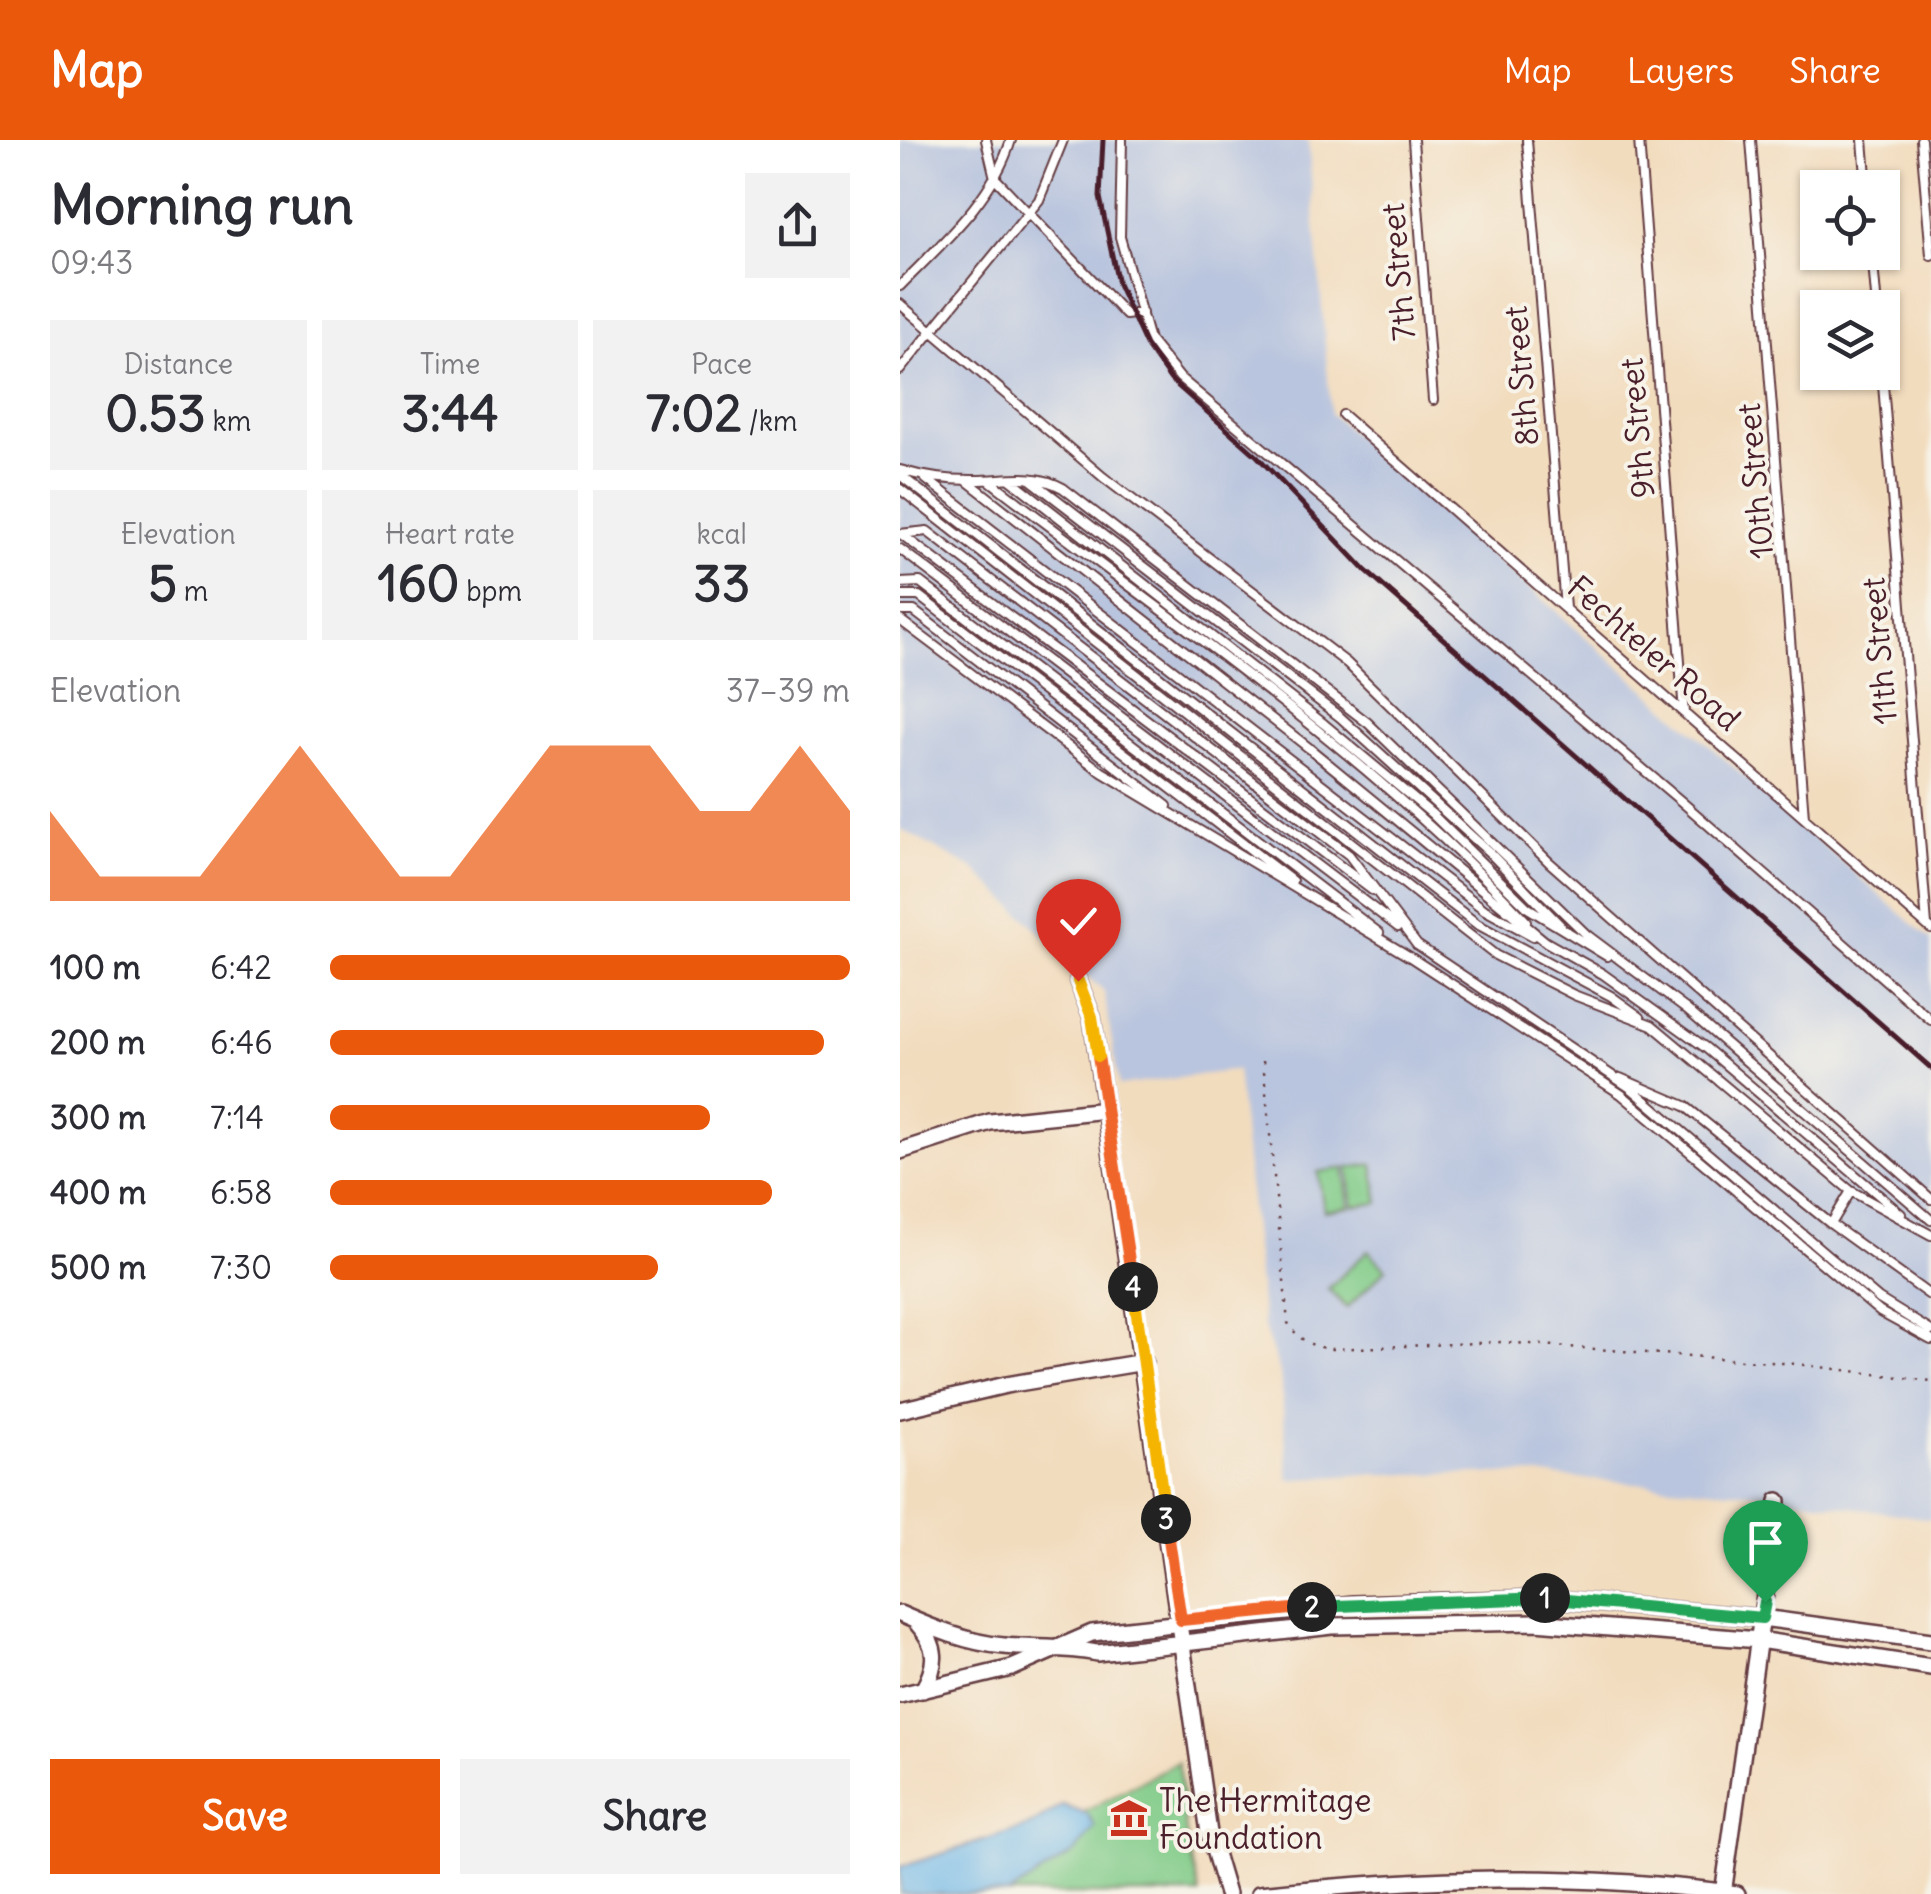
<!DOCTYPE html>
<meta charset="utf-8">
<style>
body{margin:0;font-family:Delius,sans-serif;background:#f2f2f3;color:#2b2b33;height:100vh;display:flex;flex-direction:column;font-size:38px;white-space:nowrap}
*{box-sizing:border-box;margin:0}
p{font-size:32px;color:#7c7c81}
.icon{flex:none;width:55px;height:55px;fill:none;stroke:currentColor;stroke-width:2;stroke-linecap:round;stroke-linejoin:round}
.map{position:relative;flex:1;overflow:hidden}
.panel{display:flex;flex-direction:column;background:#fff;width:900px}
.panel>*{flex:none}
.fabs{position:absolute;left:900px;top:30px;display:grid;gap:20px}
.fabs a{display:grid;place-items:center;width:100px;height:100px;border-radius:0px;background:#fff;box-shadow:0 2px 8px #0004;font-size:50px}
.pin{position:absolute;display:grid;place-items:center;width:85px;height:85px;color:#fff;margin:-102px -42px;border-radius:50% 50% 50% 0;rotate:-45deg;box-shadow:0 0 10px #0007}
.pin .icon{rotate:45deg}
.km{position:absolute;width:50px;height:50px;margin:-25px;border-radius:50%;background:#222;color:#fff;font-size:28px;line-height:50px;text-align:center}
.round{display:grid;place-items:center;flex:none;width:105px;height:105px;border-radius:0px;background:#f2f2f3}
.head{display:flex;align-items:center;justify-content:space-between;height:170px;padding:0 50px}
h1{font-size:55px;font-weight:700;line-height:75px}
.stats{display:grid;grid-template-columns:repeat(3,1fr);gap:15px;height:170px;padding:10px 50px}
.stats div{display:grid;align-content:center;border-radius:0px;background:#f2f2f3;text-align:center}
.stats b{font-size:50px;font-weight:700}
.stats small{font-size:28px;font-weight:400}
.stats p{font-size:28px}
.chart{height:280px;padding:20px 50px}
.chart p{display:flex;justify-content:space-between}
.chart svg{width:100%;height:180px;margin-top:10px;fill:#ea580c;opacity:.7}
.cta{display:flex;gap:20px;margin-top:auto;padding:20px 50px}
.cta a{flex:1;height:115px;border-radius:0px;background:#ea580c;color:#fff;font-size:40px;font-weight:700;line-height:115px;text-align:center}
.cta a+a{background:#f2f2f3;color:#2b2b33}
ul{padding:0 50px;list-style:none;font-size:32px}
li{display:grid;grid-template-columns:160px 120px 1fr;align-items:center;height:75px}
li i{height:25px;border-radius:12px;background:#ea580c}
header{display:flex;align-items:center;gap:60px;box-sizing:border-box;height:140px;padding:0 50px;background:#ea580c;color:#fff}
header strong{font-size:48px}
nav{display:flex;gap:55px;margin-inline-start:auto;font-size:35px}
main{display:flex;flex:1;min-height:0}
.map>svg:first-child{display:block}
</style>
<header>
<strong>Map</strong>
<nav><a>Map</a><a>Layers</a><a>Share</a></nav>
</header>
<main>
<section class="panel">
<div class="head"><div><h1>Morning run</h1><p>09:43</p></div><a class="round"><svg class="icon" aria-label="share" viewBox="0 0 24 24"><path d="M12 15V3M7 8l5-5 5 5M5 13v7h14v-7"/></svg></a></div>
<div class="stats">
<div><p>Distance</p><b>0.53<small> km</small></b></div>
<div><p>Time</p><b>3:44</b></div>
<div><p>Pace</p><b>7:02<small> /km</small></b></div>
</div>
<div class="stats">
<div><p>Elevation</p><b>5<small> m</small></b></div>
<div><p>Heart rate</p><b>160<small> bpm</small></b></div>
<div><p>kcal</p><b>33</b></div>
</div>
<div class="chart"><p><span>Elevation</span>37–39 m</p>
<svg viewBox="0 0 160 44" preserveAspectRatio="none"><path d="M0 44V22L10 38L20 38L30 38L40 22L50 6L60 22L70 38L80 38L90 22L100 6L110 6L120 6L130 22L140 22L150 6L160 22V44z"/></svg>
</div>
<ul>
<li><b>100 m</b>6:42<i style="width:100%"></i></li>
<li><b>200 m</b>6:46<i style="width:95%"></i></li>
<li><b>300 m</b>7:14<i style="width:73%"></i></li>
<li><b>400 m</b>6:58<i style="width:85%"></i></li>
<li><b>500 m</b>7:30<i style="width:63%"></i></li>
</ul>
<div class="cta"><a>Save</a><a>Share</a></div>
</section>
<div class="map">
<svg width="1031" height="1754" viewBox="0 0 1031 1754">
<rect width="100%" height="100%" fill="#f7f3e8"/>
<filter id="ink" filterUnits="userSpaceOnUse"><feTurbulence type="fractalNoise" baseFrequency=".01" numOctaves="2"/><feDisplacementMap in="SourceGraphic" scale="20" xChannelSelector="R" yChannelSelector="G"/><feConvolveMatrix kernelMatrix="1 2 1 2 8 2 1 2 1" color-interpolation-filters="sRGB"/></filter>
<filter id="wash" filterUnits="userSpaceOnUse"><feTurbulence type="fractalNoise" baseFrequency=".0048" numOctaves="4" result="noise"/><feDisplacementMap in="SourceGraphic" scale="40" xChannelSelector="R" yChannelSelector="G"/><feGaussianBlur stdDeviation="2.25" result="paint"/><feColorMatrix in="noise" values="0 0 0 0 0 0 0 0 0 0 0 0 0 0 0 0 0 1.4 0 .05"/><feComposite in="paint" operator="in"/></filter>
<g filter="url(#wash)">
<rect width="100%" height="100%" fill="#f2dcbe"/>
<!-- industrial -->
<path fill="#b9c5de" d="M 0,0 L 408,0 L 431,274 L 1031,800 L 1031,1379 L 855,1353 L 626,1334 L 467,1334 L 389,1340 L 380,1233 L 363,1185 L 337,930 L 219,946 L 204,852 L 74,729 L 0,689 Z"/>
<!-- green -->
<path fill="#80cb88" stroke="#65755a" stroke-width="2.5" d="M 473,1024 L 479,1063 L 453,1066 L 448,1028 Z
M 444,1028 L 449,1067 L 424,1071 L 418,1032 Z
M 468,1110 L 486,1129 L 447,1168 L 428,1149 Z
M 278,1622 L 287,1700 L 300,1754 L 59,1754 L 111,1711 Z"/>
<!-- water -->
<path fill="#71b8e8" stroke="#5e6c8a" stroke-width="2.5" d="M 163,1665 L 188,1675 L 195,1687 L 175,1712 L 109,1754 L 0,1754 L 0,1727 L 130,1686 Z"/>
</g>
<g filter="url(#ink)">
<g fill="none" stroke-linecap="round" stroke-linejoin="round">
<!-- service casing -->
<g stroke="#633b41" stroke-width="12">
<path id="service" d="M 86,0 L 95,38 L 226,175 L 242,173
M 222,0 L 220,97 L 249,200 L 280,238 L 782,662 L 1031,880
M 513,0 L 533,260
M 627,0 L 665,468
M 739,0 L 784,573
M 851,0 L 904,677
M 963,0 L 967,48
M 1021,0 L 1031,115
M 972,112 L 977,168
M 0,146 C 42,103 93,59 111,0
M 0,164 L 203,337 L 447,523 L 649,722 L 1031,1059
M 0,230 L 139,60 L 163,0
M 982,232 L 1027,785
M 443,275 L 1031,789
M 0,330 C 23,337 46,340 71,340 C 104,341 133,331 163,348 L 468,583 L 687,795 L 787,870 L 1031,1080
M 0,335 L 577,784 L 711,856 L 740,877
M 26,339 L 585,770 L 633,796
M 110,339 L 424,584 L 532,674 L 628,768 L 707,816
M 130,339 L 440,577 L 589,712 L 661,786
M 66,340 L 409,608 L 646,802 L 703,834 L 806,908 L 1001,1074
M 89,340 C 268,478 473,616 626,781
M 0,349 L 595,815 L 674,855 L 752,885 L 951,1051 L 1031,1095
M 0,394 L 27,391 L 449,715 L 517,805 L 732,949 L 979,1159 L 1031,1191
M 1,394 L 472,750
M 0,409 L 498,787
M 0,443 L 20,442 L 479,793
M 0,456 L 19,456 L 392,741
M 0,471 L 14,471 L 267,666
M 0,480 L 202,632 L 510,817 L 721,954 L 980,1172 L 1031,1200
M 720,938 L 785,966 L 931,1084 L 1031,1156
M 931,1084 L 951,1051"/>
</g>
<!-- minor casing -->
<g stroke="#633b41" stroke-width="20">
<path id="minor" d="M 178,841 L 192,877 L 309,1693 L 327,1754
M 0,1011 L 90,982 L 206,970
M 0,1270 L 106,1245 L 244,1222
M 0,1474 C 32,1488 68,1503 104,1506 C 136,1509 165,1506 197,1513 L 432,1486 L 635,1482 L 859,1500 L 1031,1527
M 17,1483 C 38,1506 38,1523 23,1550
M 0,1555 L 112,1528 L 192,1493 L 453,1464 L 644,1458 L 862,1478 L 1031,1501
M 359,1754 C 523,1737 673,1731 837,1754
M 823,1754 L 878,1361"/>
</g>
<!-- path -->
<path stroke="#633b41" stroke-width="2.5" stroke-dasharray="2.5 8" stroke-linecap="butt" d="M 363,921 L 388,1183 C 400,1201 410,1206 431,1209 L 602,1202 L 896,1224 L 1031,1241"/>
<!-- service -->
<use href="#service" stroke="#fff" stroke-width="8"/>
<!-- minor -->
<use href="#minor" stroke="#fff" stroke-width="15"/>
<!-- rail -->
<path stroke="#4a1f2b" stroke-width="5" d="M 203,0 L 200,57 L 218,144 L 246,205 L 271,240 L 357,316 L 466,431 L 1031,928"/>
</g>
</g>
<g fill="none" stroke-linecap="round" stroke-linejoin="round" filter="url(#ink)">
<!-- split-1 casing -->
<g stroke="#fff" stroke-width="20">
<path id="split-1" d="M 645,1458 L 862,1478 L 865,1462"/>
</g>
<!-- split-2 casing -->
<g stroke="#fff" stroke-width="20">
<path id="split-2" d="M 412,1467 L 645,1458"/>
</g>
<!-- split-3 casing -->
<g stroke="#fff" stroke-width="20">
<path id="split-3" d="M 266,1379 L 281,1480 L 412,1467"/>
</g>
<!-- split-4 casing -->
<g stroke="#fff" stroke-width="20">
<path id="split-4" d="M 233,1147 L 266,1379"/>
</g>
<!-- split-5 casing -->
<g stroke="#fff" stroke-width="20">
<path id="split-5" d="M 198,916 L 233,1147"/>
</g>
<!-- split-6 casing -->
<g stroke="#fff" stroke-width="20">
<path id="split-6" d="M 178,841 L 192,877 L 198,916"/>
</g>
<!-- split-1 -->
<use href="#split-1" stroke="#22a559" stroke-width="12"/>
<!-- split-2 -->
<use href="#split-2" stroke="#22a559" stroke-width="12"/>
<!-- split-3 -->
<use href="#split-3" stroke="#f0652b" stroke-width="12"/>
<!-- split-4 -->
<use href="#split-4" stroke="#f5b400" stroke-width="12"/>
<!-- split-5 -->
<use href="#split-5" stroke="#f0652b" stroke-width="12"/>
<!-- split-6 -->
<use href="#split-6" stroke="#f5b400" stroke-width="12"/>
</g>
<!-- icons -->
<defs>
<g id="museum-bare" transform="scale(3)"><path d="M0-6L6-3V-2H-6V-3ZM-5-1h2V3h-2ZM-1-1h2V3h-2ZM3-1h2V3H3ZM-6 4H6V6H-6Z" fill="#c8321e" stroke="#f7f3e8" stroke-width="2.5" paint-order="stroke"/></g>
</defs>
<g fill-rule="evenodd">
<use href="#museum-bare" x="229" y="1678"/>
</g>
<g text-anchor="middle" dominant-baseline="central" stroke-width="8" stroke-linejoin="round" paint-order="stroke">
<!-- street labels -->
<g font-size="32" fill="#4a1f2b" stroke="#f7f3e8">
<text transform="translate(498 132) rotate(-95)">7th Street</text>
<text transform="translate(621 236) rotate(-95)">8th Street</text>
<text transform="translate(737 288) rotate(-95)">9th Street</text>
<text transform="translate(855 341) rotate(-95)">10th Street</text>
<text transform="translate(979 511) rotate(-95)">11th Street</text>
<text transform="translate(754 513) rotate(41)">Fechteler Road</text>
</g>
<!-- poi labels -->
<g font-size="32" fill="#4a1f2b" stroke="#f7f3e8" text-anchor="start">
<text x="259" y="1660">The Hermitage<tspan x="259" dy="37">Foundation</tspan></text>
</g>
</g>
</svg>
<div class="fabs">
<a><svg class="icon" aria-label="locate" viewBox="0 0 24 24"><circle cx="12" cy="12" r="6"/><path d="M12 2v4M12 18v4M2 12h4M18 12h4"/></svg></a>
<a><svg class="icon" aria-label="layers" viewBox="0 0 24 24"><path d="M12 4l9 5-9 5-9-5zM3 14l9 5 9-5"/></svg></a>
</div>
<div class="pin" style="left:865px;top:1462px;background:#1e9e55"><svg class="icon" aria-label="arrive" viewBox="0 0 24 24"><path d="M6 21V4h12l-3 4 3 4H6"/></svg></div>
<div class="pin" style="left:178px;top:841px;background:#d93025"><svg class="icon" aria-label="check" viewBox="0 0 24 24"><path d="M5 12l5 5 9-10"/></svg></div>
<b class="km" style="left:645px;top:1458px">1</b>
<b class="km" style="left:412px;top:1467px">2</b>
<b class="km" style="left:266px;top:1379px">3</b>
<b class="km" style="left:233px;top:1147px">4</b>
</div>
</main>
